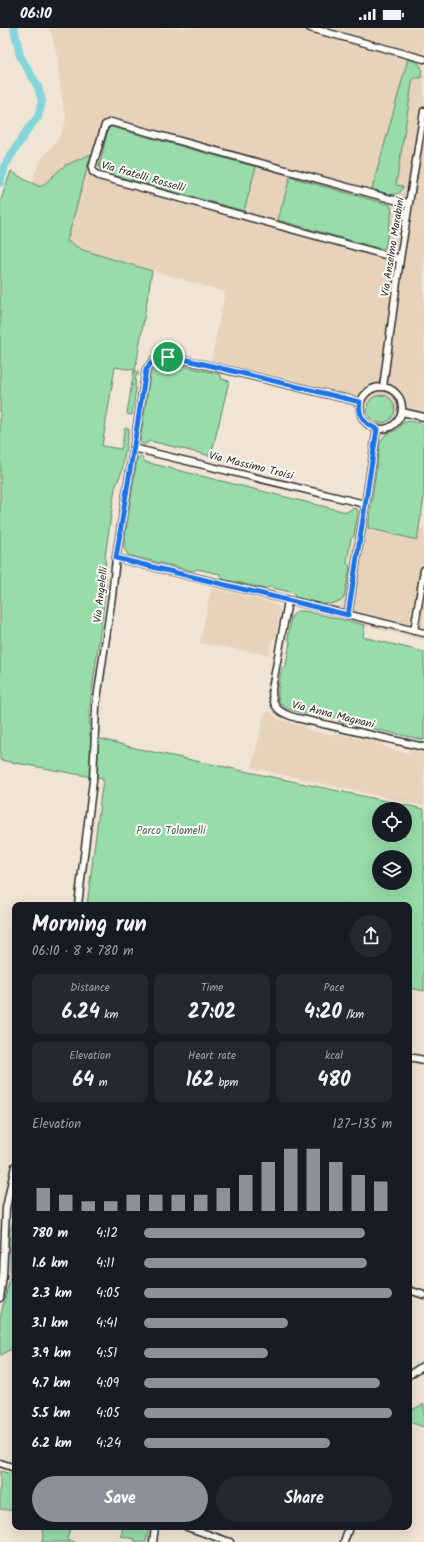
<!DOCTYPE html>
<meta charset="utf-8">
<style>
body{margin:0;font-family:Kalam,sans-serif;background:#242831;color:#f1f3f6;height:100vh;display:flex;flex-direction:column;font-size:15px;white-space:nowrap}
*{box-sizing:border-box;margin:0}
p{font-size:13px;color:#9ea1a6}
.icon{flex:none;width:22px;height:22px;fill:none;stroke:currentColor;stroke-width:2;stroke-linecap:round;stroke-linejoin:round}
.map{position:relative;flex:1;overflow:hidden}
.sheet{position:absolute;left:12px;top:874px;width:400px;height:628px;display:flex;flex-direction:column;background:#171b24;border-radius:8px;box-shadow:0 4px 16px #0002}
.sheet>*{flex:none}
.buttons{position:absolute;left:372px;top:774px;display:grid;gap:8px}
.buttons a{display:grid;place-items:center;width:40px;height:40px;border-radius:50%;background:#171b24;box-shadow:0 4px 16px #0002;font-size:20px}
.pin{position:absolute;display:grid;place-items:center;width:34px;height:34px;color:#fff;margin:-17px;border:2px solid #fff;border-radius:50%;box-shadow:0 1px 4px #0007}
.round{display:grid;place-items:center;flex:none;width:42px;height:42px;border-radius:21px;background:#242831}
.headline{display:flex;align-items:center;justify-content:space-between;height:68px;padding:0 20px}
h1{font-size:22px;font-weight:800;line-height:30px}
.metrics{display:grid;grid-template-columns:repeat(3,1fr);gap:6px;height:68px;padding:4px 20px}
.metrics div{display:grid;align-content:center;border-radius:8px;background:#242831;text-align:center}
.metrics b{font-size:20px;font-weight:800}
.metrics small{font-size:11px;font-weight:400}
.metrics p{font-size:11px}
.chart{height:112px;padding:8px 20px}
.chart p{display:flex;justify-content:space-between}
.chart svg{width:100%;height:72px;margin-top:4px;stroke:#8c9099;stroke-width:6}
.action{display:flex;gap:8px;margin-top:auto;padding:8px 20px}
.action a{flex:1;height:46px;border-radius:24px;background:#8c9099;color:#fff;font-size:16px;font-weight:800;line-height:46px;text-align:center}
.action a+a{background:#242831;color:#f1f3f6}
ul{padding:0 20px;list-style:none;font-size:13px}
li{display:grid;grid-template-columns:64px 48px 1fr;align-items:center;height:30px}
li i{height:10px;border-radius:5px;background:#8c9099}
.status{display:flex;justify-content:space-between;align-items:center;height:28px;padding:0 20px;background:#171b24;direction:ltr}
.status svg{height:11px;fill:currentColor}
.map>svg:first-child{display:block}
</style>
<div class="status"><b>06:10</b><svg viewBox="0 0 49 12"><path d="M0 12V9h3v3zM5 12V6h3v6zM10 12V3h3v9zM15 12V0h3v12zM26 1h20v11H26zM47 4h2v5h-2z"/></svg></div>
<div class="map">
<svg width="424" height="1514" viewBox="0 0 424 1514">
<rect width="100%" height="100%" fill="#f0e4d4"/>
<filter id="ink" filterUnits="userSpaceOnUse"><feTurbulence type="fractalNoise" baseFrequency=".025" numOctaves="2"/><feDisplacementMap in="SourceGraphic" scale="8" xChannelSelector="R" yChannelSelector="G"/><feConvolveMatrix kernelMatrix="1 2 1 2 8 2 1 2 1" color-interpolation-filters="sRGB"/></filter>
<g filter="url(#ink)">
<!-- built -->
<path fill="#e7d3bc" d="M 50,0 L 424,0 L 424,393 L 209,343 L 225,264 L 83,222 L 69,214 L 53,195 L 27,176 L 35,144 L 42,130 L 59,110 L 66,92 L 60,58 L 57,28 Z
M 358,489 L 424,501 L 424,612 L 338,591 Z
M 211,560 L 270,574 L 277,578 L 280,583 L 276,609 L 272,612 L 269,627 L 200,615 Z
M 269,683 L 280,692 L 304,698 L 307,702 L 332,707 L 335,705 L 382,715 L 384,719 L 407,725 L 411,722 L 424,725 L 424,778 L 252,740 L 264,687 Z"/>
<!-- green -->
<path fill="#97dca9" stroke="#61846a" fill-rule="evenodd" d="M 408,31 C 421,35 422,37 421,50 L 413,50 L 396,157 L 403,158 C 400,173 382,164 372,161 Z
M 111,99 L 256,139 L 244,183 L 102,144 L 99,139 L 108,101 Z
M 91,126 L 67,213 L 83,222 L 152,243 L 135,344 L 138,344 L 138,347 L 136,347 L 135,359 L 136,360 L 132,387 L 127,386 L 134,342 L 115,339 L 102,418 L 121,421 L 125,400 L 129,400 L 122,443 L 115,460 L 105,529 L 106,560 L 89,685 L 90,708 L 139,721 L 424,781 L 424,963 L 409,960 L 409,877 L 87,877 L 103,751 L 0,732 L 0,174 L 11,143 L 27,153 L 41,159 L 64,138 ZM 379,781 L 405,781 L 405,807 L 379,807 ZM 379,829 L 405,829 L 405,855 L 379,855 Z
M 290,149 L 390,177 L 392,183 L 385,220 L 381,221 L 278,192 Z
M 164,334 L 220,346 L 222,351 L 229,353 L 211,428 L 150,413 L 144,417 L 140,414 L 150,346 L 156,338 Z
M367 381a14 14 0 1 1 28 0a14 14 0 1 1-28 0Z
M 411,393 L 424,396 L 424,470 L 417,512 L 368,500 L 380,414 L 385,407 L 398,401 L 404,394 Z
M 141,428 L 145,434 L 346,484 L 354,480 L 357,481 L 358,484 L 354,508 L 351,511 L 347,535 L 350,539 L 344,570 C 331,582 310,572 295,569 L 293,565 L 270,559 L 266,561 L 223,551 L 220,546 L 197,541 L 193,543 L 128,527 L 124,520 L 124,516 L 137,430 Z
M 297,583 L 305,583 L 365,597 L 363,609 L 424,624 L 424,712 L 338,693 L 335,689 L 312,683 L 308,686 C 301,684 293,683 286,680 C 272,673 280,652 282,640 L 286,637 L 290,614 L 288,610 L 291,589 Z
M 15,1185 L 15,1322 L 9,1322 L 0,1328 L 0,1290 L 10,1250 L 10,1204 Z
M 424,1376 L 424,1399 L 409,1394 L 409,1383 Z
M 0,1443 L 15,1447 L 15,1483 L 0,1481 Z
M 44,1499 L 70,1499 L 67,1512 L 75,1514 L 42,1514 Z
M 123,1499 L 149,1499 L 146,1514 L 135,1514 L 135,1511 L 121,1508 Z"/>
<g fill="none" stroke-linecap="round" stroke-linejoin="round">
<!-- canal -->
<path stroke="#84d5da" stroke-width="8" d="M 0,155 L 5,137 L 28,101 L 38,89 L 42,73 L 38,59 L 20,28 L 14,0"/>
<!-- street casing -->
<g stroke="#2b2b2b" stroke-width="9">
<path id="street" d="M 310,0 L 424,31
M 400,231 L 99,148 L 93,144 L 92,140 L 105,97 L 111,94 L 409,176
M360 380a21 21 0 1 1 42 0a21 21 0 1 1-42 0Z
M 383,359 L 400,231 L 424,83
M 402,384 L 424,389
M 133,420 L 365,476
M 116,530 L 424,605
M 288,573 L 272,661 C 272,680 279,685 297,690 L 424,719
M 348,587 L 377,401
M 414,603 L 424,542
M 78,877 L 93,753 L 96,678 L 112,568 L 116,530 L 146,342 C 153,331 160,327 173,329 L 360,374
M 409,1029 L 424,1032
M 409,1262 L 424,1267
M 0,1270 L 3,1248 L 6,1180 L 15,1138
M 409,1347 L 424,1337
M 0,1435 L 15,1440
M 187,1499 L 230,1514
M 153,1514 L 155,1499
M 344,1514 L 349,1499"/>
</g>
<!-- street -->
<use href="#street" stroke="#fdfcf7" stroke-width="6"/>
</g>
</g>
<g fill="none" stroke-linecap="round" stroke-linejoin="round" filter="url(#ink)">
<!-- route casing -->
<g stroke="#fff" stroke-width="8">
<path id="route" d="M 162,328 L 179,330 L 360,374 C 358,388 364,396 377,401 L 348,587 L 116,530 L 146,342 C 150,335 154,331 162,328 Z"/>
</g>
<!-- route -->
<use href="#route" stroke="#1a73e8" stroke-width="5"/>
</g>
<g text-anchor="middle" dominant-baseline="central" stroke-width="4" stroke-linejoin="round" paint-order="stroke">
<!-- street labels -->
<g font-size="11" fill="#2b2b2b" stroke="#fdfcf7">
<text transform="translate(143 149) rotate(16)">Via fratelli Rosselli</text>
<text transform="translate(393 219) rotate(-81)">Via Anselmo Marabini</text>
<text transform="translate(251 438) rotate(14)">Via Massimo Troisi</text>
<text transform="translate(101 567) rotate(-83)">Via Angelelli</text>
<text transform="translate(333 687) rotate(14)">Via Anna Magnani</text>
</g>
<!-- park labels -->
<g font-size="11" fill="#4b6051" stroke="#fdfcf7">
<text x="171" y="803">Parco Tolomelli</text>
</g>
</g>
</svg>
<div class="buttons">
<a><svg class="icon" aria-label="locate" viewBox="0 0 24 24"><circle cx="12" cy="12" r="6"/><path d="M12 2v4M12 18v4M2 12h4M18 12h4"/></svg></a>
<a><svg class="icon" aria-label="layers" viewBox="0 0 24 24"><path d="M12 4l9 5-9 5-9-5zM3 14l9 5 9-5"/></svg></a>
</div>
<div class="pin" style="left:168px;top:329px;background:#1e9e55"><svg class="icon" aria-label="arrive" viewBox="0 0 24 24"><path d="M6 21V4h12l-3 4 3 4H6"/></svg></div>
<section class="sheet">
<div class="headline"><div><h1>Morning run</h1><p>06:10 · 8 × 780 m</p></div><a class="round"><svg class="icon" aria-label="share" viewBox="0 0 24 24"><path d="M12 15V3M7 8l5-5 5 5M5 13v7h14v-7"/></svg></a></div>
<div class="metrics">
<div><p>Distance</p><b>6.24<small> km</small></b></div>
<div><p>Time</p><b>27:02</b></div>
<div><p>Pace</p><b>4:20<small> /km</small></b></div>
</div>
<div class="metrics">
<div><p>Elevation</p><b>64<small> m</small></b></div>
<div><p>Heart rate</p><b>162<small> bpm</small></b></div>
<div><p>kcal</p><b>480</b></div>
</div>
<div class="chart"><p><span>Elevation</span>127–135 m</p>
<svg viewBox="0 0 160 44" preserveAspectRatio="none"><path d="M5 44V30M15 44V34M25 44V38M35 44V38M45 44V34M55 44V34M65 44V34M75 44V34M85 44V30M95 44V22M105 44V14M115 44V6M125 44V6M135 44V14M145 44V22M155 44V26"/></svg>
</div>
<ul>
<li><b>780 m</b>4:12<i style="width:89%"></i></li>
<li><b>1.6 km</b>4:11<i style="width:90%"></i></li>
<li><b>2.3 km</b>4:05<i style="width:100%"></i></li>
<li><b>3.1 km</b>4:41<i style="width:58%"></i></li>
<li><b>3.9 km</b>4:51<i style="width:50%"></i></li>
<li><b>4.7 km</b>4:09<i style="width:95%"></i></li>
<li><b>5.5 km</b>4:05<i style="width:100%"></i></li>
<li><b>6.2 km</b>4:24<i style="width:75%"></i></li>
</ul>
<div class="action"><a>Save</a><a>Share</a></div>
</section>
</div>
